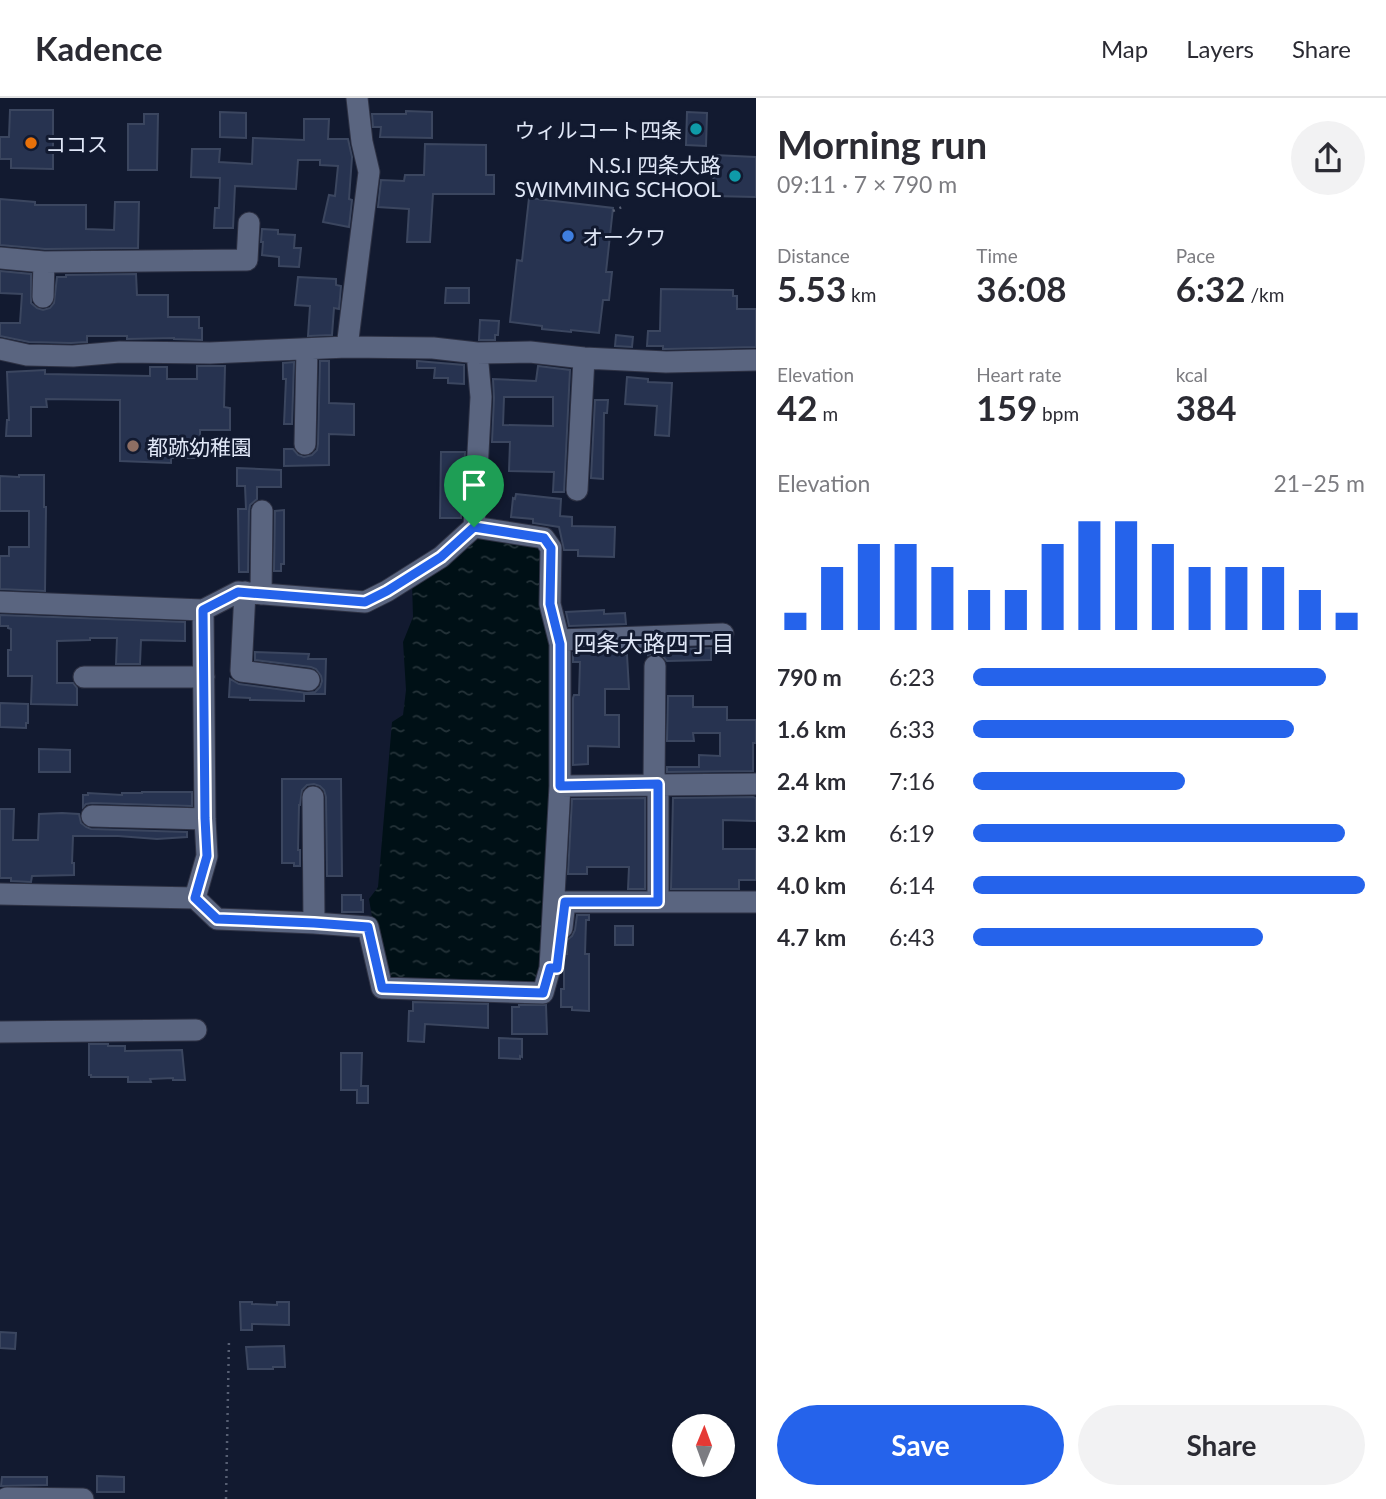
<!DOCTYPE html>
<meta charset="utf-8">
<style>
body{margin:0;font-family:Lato,"Noto Sans JP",sans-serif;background:#f2f2f3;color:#2b2b33;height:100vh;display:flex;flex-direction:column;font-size:26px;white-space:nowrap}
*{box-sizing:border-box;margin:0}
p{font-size:23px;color:#7c7c81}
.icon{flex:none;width:38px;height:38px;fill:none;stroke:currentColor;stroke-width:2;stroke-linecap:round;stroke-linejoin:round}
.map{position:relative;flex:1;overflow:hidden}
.drawer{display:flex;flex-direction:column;background:#fff;width:630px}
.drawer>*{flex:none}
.needle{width:46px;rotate:1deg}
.fabs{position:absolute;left:672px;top:1316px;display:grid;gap:14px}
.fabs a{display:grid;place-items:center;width:63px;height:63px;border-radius:50%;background:#fff;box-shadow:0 2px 5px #0004;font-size:35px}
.pin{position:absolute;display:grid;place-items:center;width:60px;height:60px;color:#fff;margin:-72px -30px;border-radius:50% 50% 50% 0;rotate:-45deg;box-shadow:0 0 7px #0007}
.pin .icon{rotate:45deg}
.round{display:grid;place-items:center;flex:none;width:74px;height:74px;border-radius:37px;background:#f2f2f3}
.summary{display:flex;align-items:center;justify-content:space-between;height:119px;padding:0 21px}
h1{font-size:38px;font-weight:700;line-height:52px}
.figures{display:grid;grid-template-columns:repeat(3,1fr);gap:10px;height:119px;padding:7px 21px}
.figures div{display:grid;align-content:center}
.figures b{font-size:35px;font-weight:700}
.figures small{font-size:19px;font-weight:400}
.figures p{font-size:19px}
.chart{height:196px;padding:14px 21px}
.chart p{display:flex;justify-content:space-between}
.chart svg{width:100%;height:126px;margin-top:7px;stroke:#2563eb;stroke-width:6}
.button{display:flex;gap:14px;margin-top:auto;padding:14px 21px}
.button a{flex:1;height:80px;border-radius:42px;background:#2563eb;color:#fff;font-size:28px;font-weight:700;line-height:80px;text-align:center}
.button a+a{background:#f2f2f3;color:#2b2b33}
ul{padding:0 21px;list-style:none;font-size:23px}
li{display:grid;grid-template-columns:112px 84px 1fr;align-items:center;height:52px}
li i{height:18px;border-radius:9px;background:#2563eb}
header{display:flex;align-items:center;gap:42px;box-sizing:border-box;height:98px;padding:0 35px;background:#fff;border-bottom:2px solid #e1e1e2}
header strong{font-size:33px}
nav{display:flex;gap:38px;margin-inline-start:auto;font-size:24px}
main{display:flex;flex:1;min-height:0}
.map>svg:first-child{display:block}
</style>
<header>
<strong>Kadence</strong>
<nav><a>Map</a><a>Layers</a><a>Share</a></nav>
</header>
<main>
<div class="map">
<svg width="756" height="1401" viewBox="0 0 756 1401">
<defs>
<pattern id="water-ripples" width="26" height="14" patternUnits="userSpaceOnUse" patternTransform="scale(1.75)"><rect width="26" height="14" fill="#001016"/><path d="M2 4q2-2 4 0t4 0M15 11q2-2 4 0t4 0" fill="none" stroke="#253339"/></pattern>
</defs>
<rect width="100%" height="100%" fill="#121a30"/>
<!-- water -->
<path fill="url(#water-ripples)" d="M 478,436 L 539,446 L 545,452 L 556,697 L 539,883 L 521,889 L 393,881 L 385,877 L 373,825 L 369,801 L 378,789 L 392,624 L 403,617 L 406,592 L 403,544 L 413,519 L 412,485 Z"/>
<!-- building -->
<path fill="#273350" stroke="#3b465f" stroke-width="2" fill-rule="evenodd" d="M 10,12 L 53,12 L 53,71 L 11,70 L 11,61 L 0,61 L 0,39 L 9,39 Z
M 406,13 L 432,14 L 432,40 L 380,39 L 381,29 L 373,29 L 372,16 L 406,16 Z
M 220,14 L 246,15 L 246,40 L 220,39 Z
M 687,14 L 707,15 L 706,48 L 686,47 Z
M 144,16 L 158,16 L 157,72 L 128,72 L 128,26 L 144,26 Z
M 304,21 L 329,21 L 328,41 L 348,41 L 352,59 L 349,101 L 352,102 L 349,129 L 323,124 L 329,97 L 335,98 L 338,68 L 320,67 L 320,62 L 298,62 L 296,91 L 235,88 L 233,130 L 214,130 L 215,110 L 219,110 L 220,80 L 191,79 L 192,51 L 220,51 L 219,64 L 252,66 L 253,40 L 304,42 Z
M 425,46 L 486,47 L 486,77 L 494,77 L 494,96 L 433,96 L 430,144 L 407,144 L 409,111 L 378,109 L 381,82 L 404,83 L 405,77 L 424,77 Z
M 714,57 L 756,59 L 756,99 L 713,98 Z
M 529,100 L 613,110 L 606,174 L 612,174 L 609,202 L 603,202 L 599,235 L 571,232 L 571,234 L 542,231 L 542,228 L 510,224 L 517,162 L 522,163 Z
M 0,101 L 35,104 L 35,107 L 86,107 L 86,131 L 114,132 L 115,104 L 139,104 L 138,150 L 45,151 L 0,147 Z
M 262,131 L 278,132 L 278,136 L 295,137 L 294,150 L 301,150 L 299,169 L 279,168 L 279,159 L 262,157 L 263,144 L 261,144 Z
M 0,173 L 31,176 L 31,205 L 37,210 L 43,212 L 50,210 L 54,205 L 57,179 L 66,179 L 66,177 L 136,176 L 137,197 L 168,197 L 168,219 L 199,219 L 199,230 L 202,230 L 202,242 L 174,241 L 174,240 L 127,241 L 127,238 L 87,238 L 87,244 L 71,245 L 29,244 L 0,238 L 0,225 L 20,225 L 22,196 L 0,195 Z
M 298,179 L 336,181 L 336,187 L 341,188 L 339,211 L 334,210 L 332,237 L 308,238 L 310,208 L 295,207 Z
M 446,190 L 469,190 L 469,205 L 445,205 Z
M 661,191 L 733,192 L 733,198 L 737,198 L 737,211 L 756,211 L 756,249 L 666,251 L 663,251 L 663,248 L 647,248 L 648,233 L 660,233 Z
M 480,222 L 499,223 L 498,237 L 495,237 L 495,242 L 479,242 Z
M 616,237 L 633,239 L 632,249 L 615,248 Z
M 320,263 L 329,263 L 329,305 L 354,306 L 354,337 L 329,336 L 329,367 L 284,368 L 284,351 L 293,351 L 298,357 L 304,359 L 312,357 L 317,352 L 318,346 Z
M 417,263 L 464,267 L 464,286 L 448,285 L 448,280 L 434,280 L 435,270 L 417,270 Z
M 294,264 L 292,326 L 284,326 L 286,281 L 283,281 L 283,265 Z
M 197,268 L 225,268 L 224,309 L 230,310 L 230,332 L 200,332 L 200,360 L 171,360 L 171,365 L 120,363 L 120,302 L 46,301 L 47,309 L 31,309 L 31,338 L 6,338 L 7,322 L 9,322 L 7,274 L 45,272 L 45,276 L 150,278 L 150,269 L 167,269 L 167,281 L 197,281 Z
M 538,268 L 570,272 L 564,394 L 553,394 L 554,374 L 509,373 L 510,344 L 492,344 L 494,300 L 493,281 L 536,283 ZM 504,299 L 553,299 L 553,328 L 503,327 Z
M 627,279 L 648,281 L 648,284 L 672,285 L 669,338 L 655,337 L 657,308 L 625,306 Z
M 595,302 L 608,302 L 607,315 L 604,315 L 603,381 L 591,380 Z
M 441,354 L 465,354 L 461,420 L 440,420 Z
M 237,370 L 281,372 L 281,389 L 257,389 L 257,401 L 250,407 L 249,413 L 248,474 L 239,474 L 238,411 L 246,411 L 245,388 L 237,388 Z
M 19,377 L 44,377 L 44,409 L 46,409 L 45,493 L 0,491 L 0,458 L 9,458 L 9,449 L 29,449 L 29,413 L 0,413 L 0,378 L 19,379 Z
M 516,396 L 561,401 L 560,418 L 572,419 L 572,428 L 615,429 L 614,459 L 578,458 L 578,452 L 564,452 L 559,429 L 533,425 L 533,421 L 511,419 L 513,400 L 515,401 Z
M 284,412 L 284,466 L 281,466 L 281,473 L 274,473 L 275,413 Z
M 604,512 L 604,516 L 625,515 L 626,526 L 569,528 L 566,514 Z
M 0,517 L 185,524 L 185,543 L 141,542 L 140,566 L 116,566 L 117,540 L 90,540 L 90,542 L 57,543 L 57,585 L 73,585 L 77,590 L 77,607 L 31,606 L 32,578 L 8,578 L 8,552 L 11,552 L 11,531 L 8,530 L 8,528 L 0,528 Z
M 711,550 L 711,562 L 667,563 L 661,556 L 654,555 L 648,557 L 648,552 Z
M 625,553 L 625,557 L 627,557 L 629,591 L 605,591 L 605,617 L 619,617 L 619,649 L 588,648 L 588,666 L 573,667 L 573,600 L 574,597 L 579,597 L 580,564 L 573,564 L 573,555 Z
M 255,554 L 309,556 L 308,561 L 326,561 L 325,596 L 304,596 L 304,603 L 250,602 L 250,600 L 229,599 L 230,581 L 239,586 L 307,595 L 315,594 L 320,589 L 322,583 L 321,578 L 316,571 L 311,569 L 255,562 Z
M 668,598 L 693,598 L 693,609 L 727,609 L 727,622 L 756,622 L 756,645 L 753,645 L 753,673 L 667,674 L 667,669 L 699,669 L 699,657 L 720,658 L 720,635 L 693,635 L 694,643 L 667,643 Z
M 0,605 L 28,606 L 28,625 L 26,625 L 26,630 L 0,629 Z
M 39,651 L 70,652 L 70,674 L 39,674 Z
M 282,681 L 341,681 L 342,778 L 327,778 L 326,699 L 324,692 L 320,688 L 314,686 L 307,687 L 302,692 L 300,707 L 299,707 L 298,752 L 300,752 L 300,768 L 294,768 L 294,765 L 282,765 Z
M 142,694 L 192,694 L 192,708 L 92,705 L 86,706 L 83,709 L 83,697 L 88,697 L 88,695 L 122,697 L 122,695 L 142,695 Z
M 753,699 L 756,700 L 756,723 L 723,722 L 723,751 L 756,751 L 756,782 L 739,782 L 739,791 L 671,791 L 673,700 Z
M 645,700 L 645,791 L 628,791 L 629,769 L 587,769 L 587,776 L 568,776 L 572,701 Z
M 0,711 L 14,711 L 13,742 L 38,742 L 39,716 L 62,715 L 79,716 L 81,725 L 86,729 L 91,731 L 187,734 L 187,739 L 157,741 L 118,738 L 73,738 L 72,765 L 74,765 L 74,777 L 32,778 L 31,784 L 11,783 L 11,780 L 0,780 Z
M 342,797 L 361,797 L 361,802 L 363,802 L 363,814 L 342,814 Z
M 577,817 L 589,817 L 589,822 L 586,822 L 585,856 L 589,856 L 589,913 L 572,912 L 572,909 L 561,909 L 561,891 L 564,891 L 564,856 L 567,856 L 567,842 L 572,838 L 575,832 Z
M 615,828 L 633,828 L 633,847 L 615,847 Z
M 413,904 L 488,906 L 488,930 L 425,926 L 424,944 L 408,943 L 409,913 L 413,913 Z
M 519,907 L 546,907 L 547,936 L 512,936 L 512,909 L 519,909 Z
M 499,940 L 522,941 L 522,959 L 520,958 L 520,961 L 499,960 Z
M 89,946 L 108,946 L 108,948 L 125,948 L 125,953 L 182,952 L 185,982 L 173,982 L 173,980 L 150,981 L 151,984 L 128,984 L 128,979 L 91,979 L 91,977 L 89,977 Z
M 341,955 L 362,955 L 361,988 L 368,988 L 368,1005 L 357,1005 L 357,992 L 341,992 Z
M 240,1204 L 252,1204 L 252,1206 L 277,1207 L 277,1204 L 289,1204 L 289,1227 L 252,1226 L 252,1232 L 241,1232 Z
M 0,1234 L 16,1235 L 15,1251 L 0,1250 Z
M 284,1248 L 285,1269 L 273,1269 L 273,1271 L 248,1271 L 246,1249 Z
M 97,1378 L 124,1379 L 124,1394 L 97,1394 Z
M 2,1379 L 47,1379 L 47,1387 L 1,1388 Z"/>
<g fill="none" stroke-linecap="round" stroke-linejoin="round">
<!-- minor casing -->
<g stroke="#2e3244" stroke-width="23">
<path id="minor" d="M 0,160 L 44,164 L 247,162 L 249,125
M 43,199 L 44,164
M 347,249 L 369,74 L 362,44 L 357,0
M 0,251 L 27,257 L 73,258 L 120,254 L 210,255 L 347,249 L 433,250 L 477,255 L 530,254 L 584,260 L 666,264 L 756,262
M 305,346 L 307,251
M 577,392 L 584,260
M 474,429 L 481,299 L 477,255
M 245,494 L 241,573 L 309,582
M 261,496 L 262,413
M 0,504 L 203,512 L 238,494 L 365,504 L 387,493 L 441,459 L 474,429 L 544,440 L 551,450 L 550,506 L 560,546 L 560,688 L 550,870 L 543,895 L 382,890 L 368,829 L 314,825 L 217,821 L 195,800 L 0,796
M 559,542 L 723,536
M 84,579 L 204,579
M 654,686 L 655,568
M 658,686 L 658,804
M 560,688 L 756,686
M 313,699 L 314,825
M 92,718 L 205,721
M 195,800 L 207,758 L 205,721 L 203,512
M 562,830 L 565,804 L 756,804
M 0,934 L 196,932
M 5,1401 L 7,1400 L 83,1401"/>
</g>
<!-- path -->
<path stroke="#575f73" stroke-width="2.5" stroke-dasharray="2 5" stroke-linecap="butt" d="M 613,113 L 624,108
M 226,1401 L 229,1241"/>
<!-- minor -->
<use href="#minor" stroke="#5a6580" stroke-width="21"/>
</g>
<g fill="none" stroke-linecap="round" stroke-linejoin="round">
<!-- route casing -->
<g stroke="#fff" stroke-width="14">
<path id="route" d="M 474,429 L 544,440 L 551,450 L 550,506 L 560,546 L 560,688 L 658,686 L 658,804 L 565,804 L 557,870 L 550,870 L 543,895 L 382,890 L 368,829 L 314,825 L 217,821 L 195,800 L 207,758 L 205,720 L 203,512 L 238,494 L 365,504 L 387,493 L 441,459 Z"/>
</g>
<!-- route -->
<use href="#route" stroke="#2563eb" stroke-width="9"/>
</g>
<!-- markers -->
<g fill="#0f9aa8" stroke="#121a30" stroke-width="2.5">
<circle cx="696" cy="31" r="7"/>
<circle cx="735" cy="78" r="7"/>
</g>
<circle fill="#e8710a" stroke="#121a30" stroke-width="2.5" cx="31" cy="45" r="7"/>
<circle fill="#3f7fe0" stroke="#121a30" stroke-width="2.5" cx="568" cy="138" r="7"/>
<circle fill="#8d6e63" stroke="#121a30" stroke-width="2.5" cx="133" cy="348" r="7"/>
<g text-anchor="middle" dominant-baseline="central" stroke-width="6" stroke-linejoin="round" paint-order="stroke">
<!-- poi labels -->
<g font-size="21" fill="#e0e7f7" stroke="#121a30" text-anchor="start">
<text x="682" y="31" text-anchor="end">ウィルコート四条</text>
<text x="45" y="45">ココス</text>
<text x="721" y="66" text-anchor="end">N.S.I 四条大路<tspan x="721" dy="24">SWIMMING SCHOOL</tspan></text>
<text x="582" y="138">オークワ</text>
<text x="147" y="348">都跡幼稚園</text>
</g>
<!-- neighbourhood labels -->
<g font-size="23" fill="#e0e7f7" stroke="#121a30">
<text x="654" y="545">四条大路四丁目</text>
</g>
</g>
</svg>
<div class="fabs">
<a><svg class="needle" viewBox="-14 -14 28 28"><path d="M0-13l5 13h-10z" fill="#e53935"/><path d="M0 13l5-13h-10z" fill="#7c7c81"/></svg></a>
</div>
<div class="pin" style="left:474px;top:429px;background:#1e9e55"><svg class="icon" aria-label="arrive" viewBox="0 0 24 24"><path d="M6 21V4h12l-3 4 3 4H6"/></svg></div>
</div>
<section class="drawer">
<div class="summary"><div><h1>Morning run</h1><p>09:11 · 7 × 790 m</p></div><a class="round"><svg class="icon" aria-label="share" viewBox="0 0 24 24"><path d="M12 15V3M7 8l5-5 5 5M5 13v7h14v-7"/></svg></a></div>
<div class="figures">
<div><p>Distance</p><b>5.53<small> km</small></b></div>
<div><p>Time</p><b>36:08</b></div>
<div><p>Pace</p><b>6:32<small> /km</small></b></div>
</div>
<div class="figures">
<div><p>Elevation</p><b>42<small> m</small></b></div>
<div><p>Heart rate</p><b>159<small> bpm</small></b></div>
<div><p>kcal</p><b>384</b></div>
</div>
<div class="chart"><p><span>Elevation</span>21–25 m</p>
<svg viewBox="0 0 160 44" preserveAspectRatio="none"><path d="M5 44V38M15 44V22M25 44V14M35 44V14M45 44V22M55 44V30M65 44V30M75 44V14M85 44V6M95 44V6M105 44V14M115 44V22M125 44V22M135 44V22M145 44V30M155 44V38"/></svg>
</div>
<ul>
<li><b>790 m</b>6:23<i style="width:90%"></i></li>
<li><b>1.6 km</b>6:33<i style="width:82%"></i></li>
<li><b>2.4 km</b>7:16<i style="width:54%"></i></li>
<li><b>3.2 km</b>6:19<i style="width:95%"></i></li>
<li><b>4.0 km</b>6:14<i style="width:100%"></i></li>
<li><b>4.7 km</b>6:43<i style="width:74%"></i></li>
</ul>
<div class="button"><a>Save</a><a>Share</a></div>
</section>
</main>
